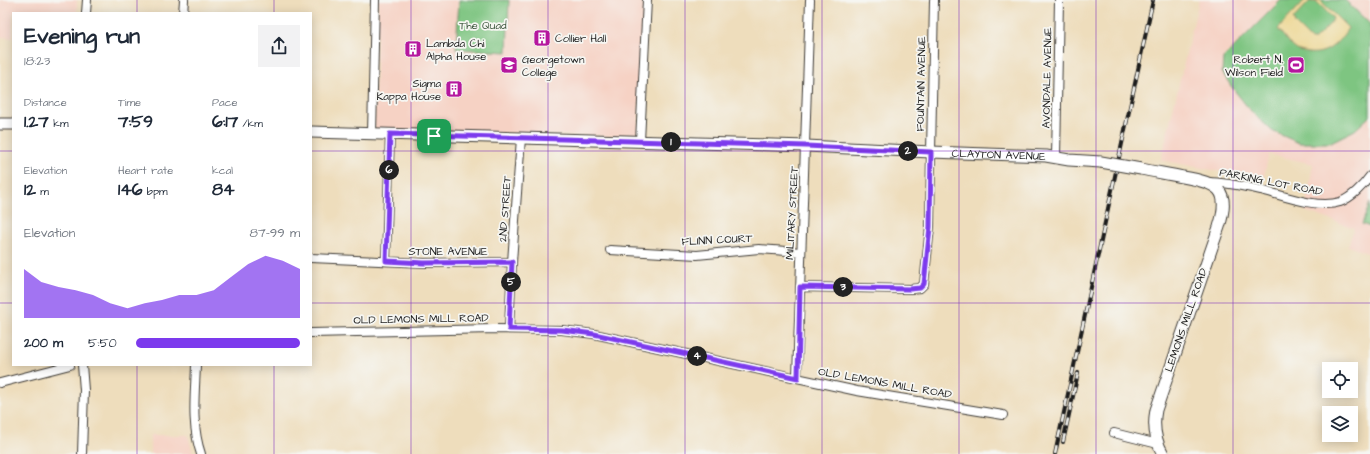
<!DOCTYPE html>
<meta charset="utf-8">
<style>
body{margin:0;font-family:"Architects Daughter",sans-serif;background:#f2f2f3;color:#1f2937;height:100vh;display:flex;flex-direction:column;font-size:15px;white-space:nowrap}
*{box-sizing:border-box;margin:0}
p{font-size:13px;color:#747a83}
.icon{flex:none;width:22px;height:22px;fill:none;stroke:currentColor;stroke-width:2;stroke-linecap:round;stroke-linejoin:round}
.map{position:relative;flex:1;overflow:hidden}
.sheet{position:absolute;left:12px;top:12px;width:300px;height:354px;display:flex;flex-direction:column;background:#fff;border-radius:0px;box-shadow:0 2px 10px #0003}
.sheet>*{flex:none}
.tools{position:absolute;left:1322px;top:362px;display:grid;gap:8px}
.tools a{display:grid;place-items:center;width:36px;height:36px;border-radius:0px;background:#fff;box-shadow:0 2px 10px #0003;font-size:20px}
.pin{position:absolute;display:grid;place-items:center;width:34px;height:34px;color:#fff;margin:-17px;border-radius:8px;box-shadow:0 2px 6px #0006}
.km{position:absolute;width:20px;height:20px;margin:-10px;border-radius:50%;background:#222;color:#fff;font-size:11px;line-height:20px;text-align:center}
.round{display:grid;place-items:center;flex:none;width:42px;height:42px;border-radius:0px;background:#f2f2f3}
.overview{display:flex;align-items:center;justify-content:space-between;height:68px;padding:0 12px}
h1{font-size:22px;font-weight:800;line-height:30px}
.figures{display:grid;grid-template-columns:repeat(3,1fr);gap:6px;height:68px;padding:4px 12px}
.figures div{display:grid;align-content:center}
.figures b{font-size:17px;font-weight:800}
.figures small{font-size:11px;font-weight:400}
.figures p{font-size:11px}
.chart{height:112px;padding:8px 12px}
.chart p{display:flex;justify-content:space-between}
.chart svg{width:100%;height:72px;margin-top:4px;fill:#7c3aed;opacity:.7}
ul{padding:0 12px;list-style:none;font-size:13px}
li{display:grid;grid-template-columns:64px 48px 1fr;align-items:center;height:30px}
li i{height:10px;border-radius:5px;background:#7c3aed}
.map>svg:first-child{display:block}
</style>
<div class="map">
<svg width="1370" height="454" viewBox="0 0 1370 454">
<rect width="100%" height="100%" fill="#f6f6f2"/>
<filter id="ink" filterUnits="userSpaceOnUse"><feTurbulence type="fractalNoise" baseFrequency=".025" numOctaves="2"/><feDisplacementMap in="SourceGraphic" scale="8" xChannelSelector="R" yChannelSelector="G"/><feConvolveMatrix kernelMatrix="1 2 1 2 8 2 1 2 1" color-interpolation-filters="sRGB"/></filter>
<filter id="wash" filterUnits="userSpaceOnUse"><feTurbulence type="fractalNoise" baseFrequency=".012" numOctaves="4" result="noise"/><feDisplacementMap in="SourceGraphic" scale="16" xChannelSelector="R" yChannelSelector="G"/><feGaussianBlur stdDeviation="0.9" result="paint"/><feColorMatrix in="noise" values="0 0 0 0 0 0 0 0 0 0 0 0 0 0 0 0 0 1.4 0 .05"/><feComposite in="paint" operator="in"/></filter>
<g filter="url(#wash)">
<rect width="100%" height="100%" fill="#eeddbc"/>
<!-- built -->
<path fill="#f6d2c4" d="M 0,0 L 77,0 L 77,13 L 13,13 L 13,38 L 0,37 Z
M 378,0 L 645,0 L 638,137 L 374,130 Z
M 1199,0 L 1370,0 L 1370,254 L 1348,246 L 1354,228 L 1305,211 L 1313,164 L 1269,154 L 1263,180 L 1161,160 Z
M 150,435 L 188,435 L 193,454 L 150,454 Z"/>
<!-- green -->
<path fill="#7ec581" stroke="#4d704e" d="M 459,0 L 509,0 L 507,52 L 456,49 Z
M 1281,0 L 1345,0 L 1370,24 L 1370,116 L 1355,130 L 1329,143 L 1299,143 L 1272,131 L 1249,109 L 1231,86 L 1222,72 L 1223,58 Z
M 1370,203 L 1370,227 L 1362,224 Z"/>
<!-- sand -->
<path fill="#eeda9e" stroke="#857b5d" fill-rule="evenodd" d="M 1305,0 L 1320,0 L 1348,28 C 1339,42 1328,55 1309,53 C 1305,52 1301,52 1297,50 C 1289,45 1284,36 1278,29 ZM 1310,1 L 1313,2 L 1316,1 L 1333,18 L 1331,23 L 1314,40 L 1311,40 L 1295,24 L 1294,20 L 1293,19 Z"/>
</g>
<g filter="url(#ink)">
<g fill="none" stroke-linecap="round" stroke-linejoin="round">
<!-- street casing -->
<g stroke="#3c3934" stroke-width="10">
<path id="street" d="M 86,13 L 87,0
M 183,13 L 184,0
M 372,134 L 375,0
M 640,141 L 647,0
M 1056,157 L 1059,0
M 1207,182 C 1225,182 1243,186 1261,190 C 1284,196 1318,209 1340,202 C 1351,198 1363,186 1370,176
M 610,250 L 697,255 L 759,249 L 801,252
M 311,258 L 424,263 L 512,262
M 386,261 L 390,134
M 800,287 L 910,289 L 920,288 L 924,284 L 930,227 L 931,152 L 934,0
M 509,329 L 512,262 L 521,138
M 311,333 L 494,329 L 562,330 L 594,334 L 857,391 L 1003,415
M 196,365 C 195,395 191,425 201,454
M 797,378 L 810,0
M 0,383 L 70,365
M 1114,433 L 1158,444
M 82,454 L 84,390 L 82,365"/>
</g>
<!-- secondary casing -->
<g stroke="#3c3934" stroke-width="13">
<g id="secondary">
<path d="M 0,124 L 13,124"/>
<path id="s1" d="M 311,132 L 806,146 L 931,152 L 1046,156 L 1069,160 L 1101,162"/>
<path d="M 1141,169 C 1155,172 1169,174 1183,177 C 1218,183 1231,189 1219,227 L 1156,410 C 1153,425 1155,440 1163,454"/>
</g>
</g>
<!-- street -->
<use href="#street" stroke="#fff" stroke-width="8"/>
<!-- secondary -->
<use href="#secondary" stroke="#fff" stroke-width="11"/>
<!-- rail casing -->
<g stroke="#1c1c1c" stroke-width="4">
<path id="rail" d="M 1063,442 L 1078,373
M 1055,454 L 1153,0"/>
</g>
<!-- rail -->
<use href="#rail" stroke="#f6f6f2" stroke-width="2.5" stroke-dasharray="8" stroke-linecap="butt"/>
<!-- secondary-bridge casing -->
<g stroke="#3c3934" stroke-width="13" stroke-linecap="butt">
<path id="secondary-bridge" d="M 1101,162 L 1141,169"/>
</g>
<!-- secondary-bridge -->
<use href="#secondary-bridge" stroke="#fff" stroke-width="11"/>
</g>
</g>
<g fill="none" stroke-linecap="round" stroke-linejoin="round" filter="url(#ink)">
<!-- route casing -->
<g stroke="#fff" stroke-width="8">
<path id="route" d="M 390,134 L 806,146 L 931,152 L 930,227 L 924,284 L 920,288 L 910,289 L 800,287 L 798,378 L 594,334 L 562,330 L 509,329 L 512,262 L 424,263 L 386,261 Z"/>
</g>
<!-- route -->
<use href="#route" stroke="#7c3aed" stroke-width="5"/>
</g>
<!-- grid -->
<path fill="none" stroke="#7b2cbf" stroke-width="1" stroke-opacity="0.55" d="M 137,0 L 137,13M 274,0 L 274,13M 411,0 L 411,454M 548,0 L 548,454M 685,0 L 685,454M 822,0 L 822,454M 959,0 L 959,454M 1096,0 L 1096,454M 1233,0 L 1233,454M 0,151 L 13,151M 311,151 L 1370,151M 0,303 L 13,303M 311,303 L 1370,303M 137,365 L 137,454M 274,365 L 274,454"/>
<!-- icons -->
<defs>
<g id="building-square" transform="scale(0.9)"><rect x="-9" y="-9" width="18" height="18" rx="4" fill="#b5179e" stroke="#f6f6f2"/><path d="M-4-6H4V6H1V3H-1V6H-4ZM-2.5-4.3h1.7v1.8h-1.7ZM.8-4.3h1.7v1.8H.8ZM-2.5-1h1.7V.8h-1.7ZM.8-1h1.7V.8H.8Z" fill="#fff"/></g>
<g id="university-square" transform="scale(0.9)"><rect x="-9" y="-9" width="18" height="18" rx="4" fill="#b5179e" stroke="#f6f6f2"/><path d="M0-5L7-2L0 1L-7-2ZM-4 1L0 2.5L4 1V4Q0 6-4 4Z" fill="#fff"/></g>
<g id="stadium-square" transform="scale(0.9)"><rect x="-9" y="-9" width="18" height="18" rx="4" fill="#b5179e" stroke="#f6f6f2"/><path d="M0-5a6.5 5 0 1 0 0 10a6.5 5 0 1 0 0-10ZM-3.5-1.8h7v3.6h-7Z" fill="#fff"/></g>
</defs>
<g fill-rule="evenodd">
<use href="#building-square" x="542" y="38"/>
<use href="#building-square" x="413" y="49"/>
<use href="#university-square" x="509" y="65"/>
<use href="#stadium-square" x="1296" y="65"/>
<use href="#building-square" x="454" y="89"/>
</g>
<g text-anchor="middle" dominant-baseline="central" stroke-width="3.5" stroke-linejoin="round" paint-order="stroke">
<!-- park labels -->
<g font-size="11" fill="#3e573f" stroke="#f6f6f2">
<text x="483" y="25">The Quad</text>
</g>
<!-- poi labels -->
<g font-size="11" fill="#1c1c1c" stroke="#f6f6f2" text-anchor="start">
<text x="555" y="38">Collier Hall</text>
<text x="426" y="43">Lambda Chi<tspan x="426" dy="13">Alpha House</tspan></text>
<text x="522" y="59">Georgetown<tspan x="522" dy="13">College</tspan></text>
<text x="1283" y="59" text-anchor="end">Robert N.<tspan x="1283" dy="13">Wilson Field</tspan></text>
<text x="441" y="83" text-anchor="end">Sigma<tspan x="441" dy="13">Kappa House</tspan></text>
</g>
<!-- street labels -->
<g font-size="11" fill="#1c1c1c" stroke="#f6f6f2">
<text transform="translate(1047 78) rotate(-89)">AVONDALE AVENUE</text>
<text transform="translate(921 84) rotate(-89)">FOUNTAIN AVENUE</text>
<text stroke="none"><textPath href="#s1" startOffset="688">CLAYTON AVENUE</textPath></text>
<text transform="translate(1271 182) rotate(11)">PARKING LOT ROAD</text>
<text transform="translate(505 209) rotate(-86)">2ND STREET</text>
<text transform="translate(792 213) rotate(-87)">MILITARY STREET</text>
<text transform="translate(717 240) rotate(-3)">FLINN COURT</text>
<text x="448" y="251">STONE AVENUE</text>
<text transform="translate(421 319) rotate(-1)">OLD LEMONS MILL ROAD</text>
<text transform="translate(1186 320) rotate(-71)">LEMONS MILL ROAD</text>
<text transform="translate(885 383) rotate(10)">OLD LEMONS MILL ROAD</text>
</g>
</g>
</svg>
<div class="tools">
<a><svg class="icon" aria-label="locate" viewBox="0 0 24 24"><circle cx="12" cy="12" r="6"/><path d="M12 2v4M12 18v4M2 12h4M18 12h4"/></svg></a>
<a><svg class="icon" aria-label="layers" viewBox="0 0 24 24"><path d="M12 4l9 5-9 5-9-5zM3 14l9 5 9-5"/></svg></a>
</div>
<div class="pin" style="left:434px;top:136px;background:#1e9e55"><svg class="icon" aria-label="arrive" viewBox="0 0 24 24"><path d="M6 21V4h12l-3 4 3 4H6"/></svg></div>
<b class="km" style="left:671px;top:142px">1</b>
<b class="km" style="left:908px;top:151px">2</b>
<b class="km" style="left:843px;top:287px">3</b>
<b class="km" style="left:697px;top:356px">4</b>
<b class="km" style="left:511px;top:282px">5</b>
<b class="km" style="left:389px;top:170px">6</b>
<section class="sheet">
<div class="overview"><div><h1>Evening run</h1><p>18:23</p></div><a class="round"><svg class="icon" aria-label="share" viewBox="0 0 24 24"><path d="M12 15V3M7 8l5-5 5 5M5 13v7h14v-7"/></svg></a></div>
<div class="figures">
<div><p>Distance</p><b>1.27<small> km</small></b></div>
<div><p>Time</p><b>7:59</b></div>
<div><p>Pace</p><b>6:17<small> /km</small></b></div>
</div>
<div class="figures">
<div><p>Elevation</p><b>12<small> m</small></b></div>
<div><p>Heart rate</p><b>146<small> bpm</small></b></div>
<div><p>kcal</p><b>84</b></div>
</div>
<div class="chart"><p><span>Elevation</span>87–99 m</p>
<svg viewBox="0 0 160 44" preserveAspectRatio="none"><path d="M0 44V14L10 22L20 25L30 27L40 30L50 35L60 38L70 35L80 33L90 30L100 30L110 27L120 19L130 11L140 6L150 9L160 14V44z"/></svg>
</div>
<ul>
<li><b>200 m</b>5:50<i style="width:100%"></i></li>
</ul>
</section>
</div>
